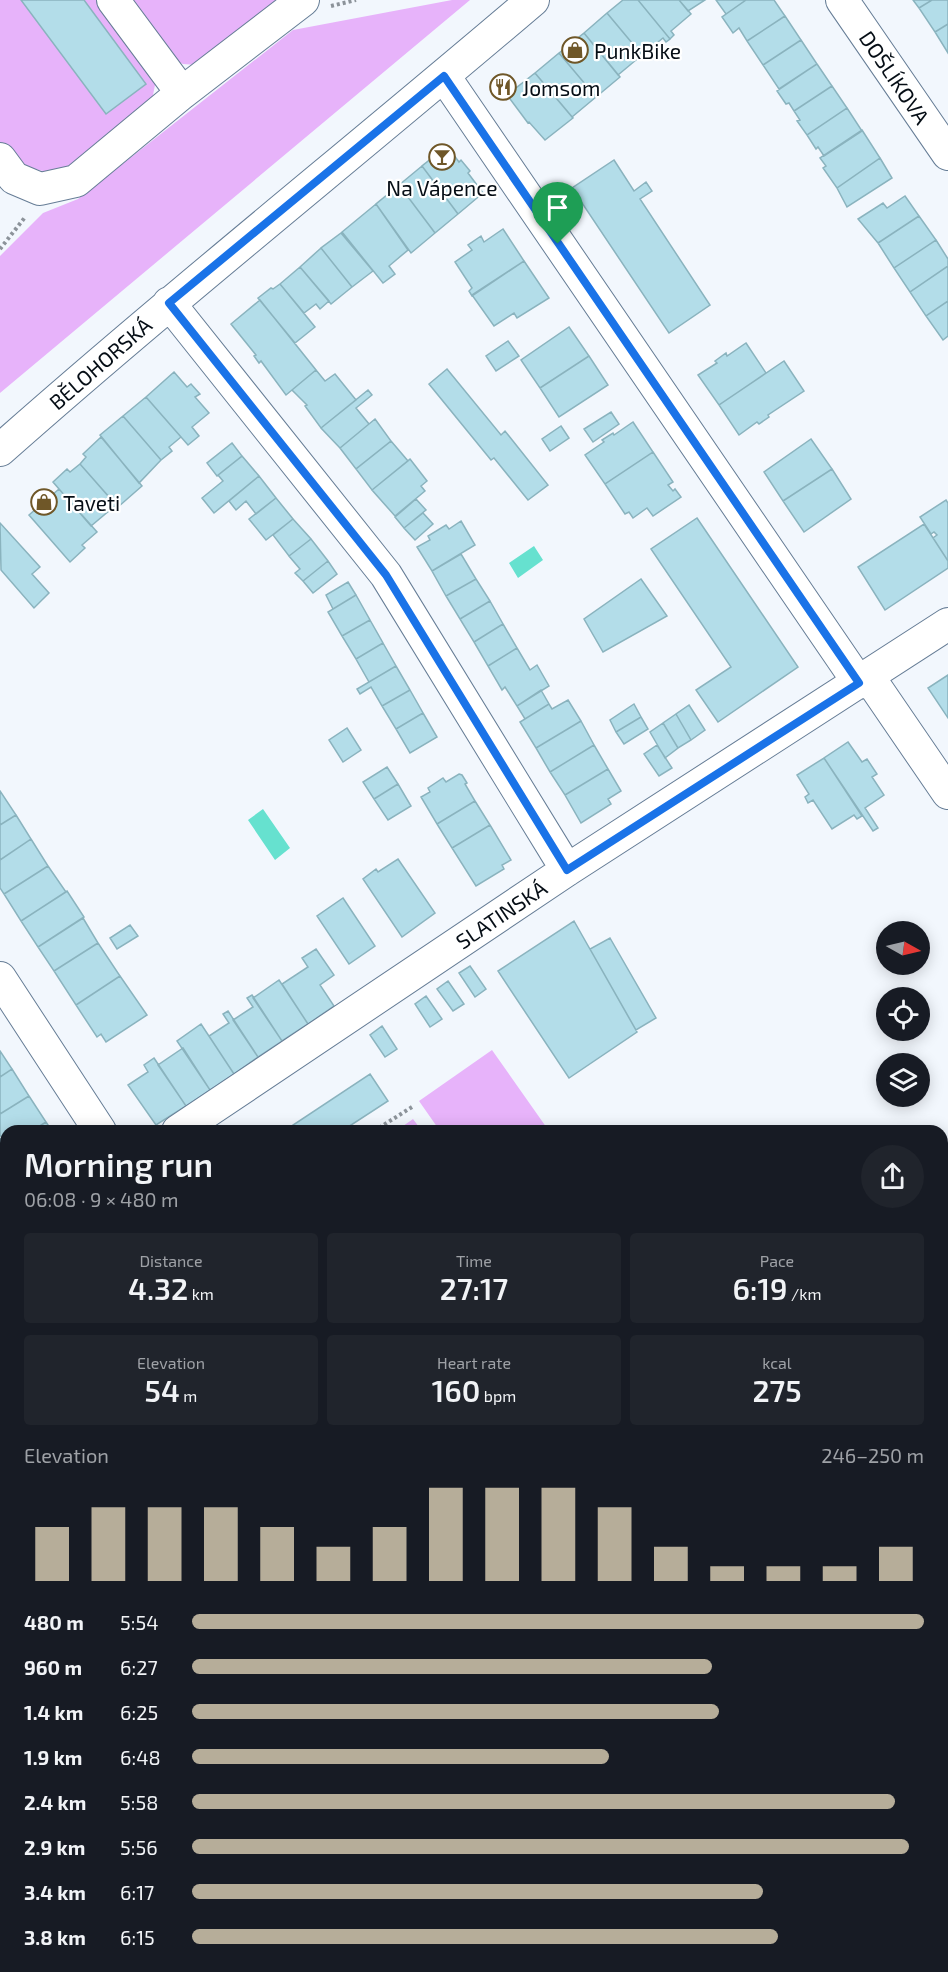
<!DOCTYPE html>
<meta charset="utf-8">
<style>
body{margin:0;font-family:"Exo 2",sans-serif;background:#20242c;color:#f1f3f6;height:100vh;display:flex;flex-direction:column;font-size:22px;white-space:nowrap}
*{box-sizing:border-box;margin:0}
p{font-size:20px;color:#9ea1a6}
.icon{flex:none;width:33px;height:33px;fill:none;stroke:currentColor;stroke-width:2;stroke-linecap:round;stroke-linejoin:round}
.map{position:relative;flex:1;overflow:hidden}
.sheet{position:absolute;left:0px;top:1125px;width:948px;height:848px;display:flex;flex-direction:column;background:#171b24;border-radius:18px 18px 0 0;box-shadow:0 3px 15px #0003}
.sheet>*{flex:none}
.needle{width:39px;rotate:98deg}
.buttons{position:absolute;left:876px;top:921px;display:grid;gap:12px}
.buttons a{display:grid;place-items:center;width:54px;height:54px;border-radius:50%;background:#171b24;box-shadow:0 3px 15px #0003;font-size:30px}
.pin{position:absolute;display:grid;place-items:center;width:51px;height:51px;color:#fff;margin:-62px -26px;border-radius:50% 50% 50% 0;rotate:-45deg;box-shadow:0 0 6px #0007}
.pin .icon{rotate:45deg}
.round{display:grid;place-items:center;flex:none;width:63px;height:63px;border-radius:32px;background:#20242c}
.head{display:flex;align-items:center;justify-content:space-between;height:102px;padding:0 24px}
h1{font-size:33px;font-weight:600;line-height:45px}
.stats{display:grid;grid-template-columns:repeat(3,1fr);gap:9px;height:102px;padding:6px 24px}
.stats div{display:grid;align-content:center;border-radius:6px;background:#20242c;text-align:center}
.stats b{font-size:30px;font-weight:600}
.stats small{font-size:16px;font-weight:400}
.stats p{font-size:16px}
.chart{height:168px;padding:12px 24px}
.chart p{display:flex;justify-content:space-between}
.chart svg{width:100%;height:108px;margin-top:6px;stroke:#b6ad99;stroke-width:6}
ul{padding:0 24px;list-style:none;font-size:20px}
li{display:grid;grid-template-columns:96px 72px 1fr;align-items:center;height:45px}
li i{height:15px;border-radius:8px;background:#b6ad99}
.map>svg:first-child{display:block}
</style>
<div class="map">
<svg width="948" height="1972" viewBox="0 0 948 1972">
<rect width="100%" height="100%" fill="#f2f7fd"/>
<!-- green -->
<path fill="#e7b3fa" d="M 0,0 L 103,0 L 156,80 L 152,100 L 61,175 C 29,167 21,170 0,143 Z
M 123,0 L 289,0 L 197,65 L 183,64 L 169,58 Z
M 452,0 L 470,0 L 0,393 L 0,256 L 43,213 L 78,199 L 293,30 Z
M 492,1050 L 549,1131 L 440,1131 L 419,1101 Z
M 413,1119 L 422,1131 L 396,1131 Z
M 948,1321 L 948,1454 L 942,1458 L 942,1324 Z
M 0,1482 L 6,1486 L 6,1655 L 0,1664 Z
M 942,1614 L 948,1619 L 948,1840 L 942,1842 Z
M 942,1962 L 946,1972 L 140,1972 L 145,1966 L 942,1966 Z"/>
<!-- water -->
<path fill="#66e1cf" d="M 534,546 L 543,560 L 518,578 L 509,563 Z
M 263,809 L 290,848 L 275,860 L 248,820 Z"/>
<!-- building -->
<path fill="#b3dde9" stroke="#8ab3be" stroke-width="1.5" d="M 21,0 L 84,0 L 146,84 L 106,114 Z
M 623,0 L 638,0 L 670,39 L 666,42 L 663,38 L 642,55 L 607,13 Z
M 638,0 L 679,0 L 691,14 L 671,31 L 674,35 L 670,39 Z
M 679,0 L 705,0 L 688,11 Z
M 716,0 L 746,0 L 726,14 Z
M 746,0 L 774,0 L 785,16 L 747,41 L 739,28 L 733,33 L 722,17 Z
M 913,0 L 932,0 L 919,8 Z
M 932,0 L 948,0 L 948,24 L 935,32 L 919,8 Z
M 607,13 L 642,55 L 618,75 L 584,33 Z
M 785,16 L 801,40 L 763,65 L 747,41 Z
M 948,24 L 948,53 L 935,32 Z
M 584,33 L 620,77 L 596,97 L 559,53 Z
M 801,40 L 817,64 L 779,89 L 763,65 Z
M 559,53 L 596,97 L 572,117 L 535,73 Z
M 817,64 L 832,86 L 794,111 L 789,103 L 786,104 L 777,91 Z
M 535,73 L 573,118 L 545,140 L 529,122 L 528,123 L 507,95 Z
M 832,86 L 847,108 L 807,135 L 797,121 L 800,120 L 794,111 Z
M 847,108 L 862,131 L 824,156 L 818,147 L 816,149 L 807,135 Z
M 862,130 L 880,158 L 837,188 L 823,168 L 826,166 L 820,158 Z
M 447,146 L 459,162 L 461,160 L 470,171 L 468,173 L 483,193 L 458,214 L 422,166 Z
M 880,158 L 892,178 L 847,207 L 837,188 Z
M 614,160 L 634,191 L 646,182 L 652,191 L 640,199 L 710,305 L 669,333 L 572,188 Z
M 422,166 L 458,214 L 435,233 L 399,185 Z
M 399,185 L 435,233 L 411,253 L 376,204 Z
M 905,196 L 919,216 L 878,243 L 858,219 L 883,203 L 887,208 Z
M 376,204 L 408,250 L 389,266 L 395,274 L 383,283 L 342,232 Z
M 919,216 L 936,240 L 894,268 L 878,243 Z
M 503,229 L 524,261 L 472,296 L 469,291 L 472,288 L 455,262 L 472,250 L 468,245 L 481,236 L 484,242 Z
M 341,233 L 373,271 L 352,287 L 321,248 Z
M 936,240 L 948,259 L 948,266 L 910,292 L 894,268 Z
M 321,248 L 352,287 L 331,304 L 300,267 Z
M 524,261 L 549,298 L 517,318 L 514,313 L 494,326 L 472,295 Z
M 948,266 L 948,301 L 926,316 L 910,292 Z
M 300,267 L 329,301 L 320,309 L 316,304 L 304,313 L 280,284 Z
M 280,284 L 315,327 L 295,343 L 258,298 L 271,288 L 273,289 Z
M 260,300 L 316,370 L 286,395 L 261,361 L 259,363 L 254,356 L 256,355 L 231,324 Z
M 948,301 L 948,336 L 943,340 L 926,316 Z
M 569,327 L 589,356 L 540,388 L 521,360 Z
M 508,341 L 519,356 L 496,371 L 486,356 Z
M 746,343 L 766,373 L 719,405 L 698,375 L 717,363 L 715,361 L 726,353 L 727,356 Z
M 589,356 L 608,385 L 559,417 L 540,388 Z
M 784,361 L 804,391 L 768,415 L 769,417 L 759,424 L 757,422 L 739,435 L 719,405 Z
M 447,369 L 501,435 L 505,431 L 548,485 L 528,500 L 494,458 L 491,460 L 429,384 Z
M 316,370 L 325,381 L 335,374 L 356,400 L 321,428 L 305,406 L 307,405 L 292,390 Z
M 174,372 L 187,387 L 191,384 L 200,394 L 195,397 L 209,413 L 192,427 L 199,436 L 188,445 L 146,397 Z
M 368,390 L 372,395 L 356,408 L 369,424 L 340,448 L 321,428 Z
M 146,397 L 181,437 L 169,447 L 172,451 L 161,460 L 123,416 Z
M 611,412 L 619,424 L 593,442 L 584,429 Z
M 123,416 L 161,460 L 139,483 L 100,435 Z
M 375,419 L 391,441 L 356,469 L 340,448 Z
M 633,422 L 653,452 L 605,484 L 585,455 L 604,442 L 602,440 L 613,433 L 614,435 Z
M 561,426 L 569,438 L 550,451 L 542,439 Z
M 101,437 L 142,486 L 118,507 L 80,464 L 86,457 L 83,454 Z
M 811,439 L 832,469 L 783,501 L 764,472 Z
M 391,441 L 408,461 L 372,490 L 356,469 Z
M 232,443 L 242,456 L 217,476 L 207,463 Z
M 653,452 L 673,482 L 668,485 L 673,491 L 675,489 L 681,497 L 653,516 L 647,508 L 633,518 L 629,512 L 625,514 L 605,484 Z
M 242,456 L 259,476 L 214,513 L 202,498 L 223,481 L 218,475 Z
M 410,459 L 427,481 L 421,486 L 425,491 L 395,516 L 372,490 Z
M 80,464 L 116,505 L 91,526 L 53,482 L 67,469 L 70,472 Z
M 832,469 L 851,499 L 804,532 L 783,501 Z
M 259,476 L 276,498 L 256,514 L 246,501 L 236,510 L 229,501 Z
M 59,489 L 97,532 L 82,545 L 85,548 L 70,562 L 29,515 Z
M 276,498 L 293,519 L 266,540 L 249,519 Z
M 416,499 L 426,510 L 404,528 L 395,517 Z
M 946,500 L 948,503 L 948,561 L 933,538 L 937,535 L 934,532 L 931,534 L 920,517 Z
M 423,513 L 433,524 L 415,540 L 404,528 Z
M 697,518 L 798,667 L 718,722 L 696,690 L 731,667 L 651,549 Z
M 293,519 L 311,539 L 289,556 L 273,535 Z
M 461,521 L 475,545 L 432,571 L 417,547 L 430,540 L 428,536 L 446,525 L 449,529 Z
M 0,523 L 40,567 L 32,574 L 49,593 L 34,608 L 1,570 Z
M 924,524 L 948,561 L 948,568 L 885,610 L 858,567 Z
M 311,539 L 328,561 L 303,581 L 295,573 L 300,569 L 289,556 Z
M 461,554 L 476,579 L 446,596 L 432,571 Z
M 328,561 L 337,574 L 313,593 L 303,581 Z
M 476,579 L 490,601 L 460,619 L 446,596 Z
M 641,579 L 667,616 L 603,652 L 584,619 Z
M 348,582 L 356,595 L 333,609 L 326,595 Z
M 356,595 L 370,620 L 342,636 L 328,612 Z
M 490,601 L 503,624 L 474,642 L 460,619 Z
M 370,620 L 383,643 L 356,659 L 342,636 Z
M 503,624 L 517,648 L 488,666 L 474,642 Z
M 383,643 L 396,666 L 369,682 L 356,659 Z
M 517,648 L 530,670 L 537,665 L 549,686 L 517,706 L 505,687 L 502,690 L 488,666 Z
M 396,666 L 410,690 L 382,706 L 371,687 L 360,694 L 357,689 Z
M 948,675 L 948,718 L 928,688 Z
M 410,690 L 423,713 L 396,729 L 382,706 Z
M 541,690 L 549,704 L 525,719 L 517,706 Z
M 568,700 L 581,721 L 536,748 L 520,722 L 549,704 L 552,709 Z
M 634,704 L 641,717 L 616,732 L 610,720 Z
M 689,705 L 705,730 L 691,740 L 676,714 Z
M 423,713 L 437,737 L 410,753 L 396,729 Z
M 676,714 L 691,740 L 678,748 L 663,723 Z
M 641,717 L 648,729 L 624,744 L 616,732 Z
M 581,721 L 594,745 L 550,772 L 536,748 Z
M 663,723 L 678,748 L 665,758 L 650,732 Z
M 347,728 L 361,750 L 343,762 L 329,740 Z
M 848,742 L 862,762 L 867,759 L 877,774 L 872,777 L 884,795 L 865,808 L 878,828 L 873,831 L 824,758 Z
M 594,745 L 608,769 L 565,795 L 550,772 Z
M 657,745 L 672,768 L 659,776 L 644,754 Z
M 824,758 L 862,816 L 857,819 L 854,815 L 832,829 L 813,800 L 808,803 L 805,797 L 809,794 L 797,775 Z
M 387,767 L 398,784 L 374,799 L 363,782 Z
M 608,769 L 621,791 L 608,799 L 611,804 L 581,823 L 565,795 Z
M 459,774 L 462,775 L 467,783 L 465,784 L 475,801 L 437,824 L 421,797 L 430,792 L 428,788 L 443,778 L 446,782 Z
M 398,784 L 411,806 L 388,820 L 374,799 Z
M 0,791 L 16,815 L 0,825 Z
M 475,801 L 490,825 L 452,848 L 437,824 Z
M 16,815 L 31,839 L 0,860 L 0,825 Z
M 490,825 L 511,860 L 502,865 L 504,869 L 476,886 L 452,848 Z
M 31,839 L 48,866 L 4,894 L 0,888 L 0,860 Z
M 398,859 L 435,913 L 402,937 L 363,879 L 376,869 L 378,872 Z
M 48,866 L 66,892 L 21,921 L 4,894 Z
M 67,891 L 84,917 L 38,947 L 21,921 Z
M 343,898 L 375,946 L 349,964 L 317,916 Z
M 83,918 L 98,943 L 54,971 L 38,947 Z
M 574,921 L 637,1032 L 569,1078 L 498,971 Z
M 130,925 L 138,936 L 117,949 L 110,938 Z
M 610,938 L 656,1018 L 636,1030 L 590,949 Z
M 98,943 L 120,976 L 76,1005 L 54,971 Z
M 316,949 L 334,975 L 320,985 L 334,1006 L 308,1024 L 282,984 L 308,967 L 302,958 Z
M 470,966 L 486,989 L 475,997 L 459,973 Z
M 120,976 L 147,1015 L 106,1042 L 101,1034 L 97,1037 L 76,1005 Z
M 279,980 L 308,1024 L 282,1041 L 253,998 Z
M 448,981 L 464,1004 L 453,1011 L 437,989 Z
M 252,995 L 282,1041 L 258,1057 L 233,1020 L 253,1007 L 247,998 Z
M 426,996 L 442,1019 L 430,1027 L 415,1004 Z
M 228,1011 L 258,1057 L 234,1074 L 209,1036 L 229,1023 L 223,1014 Z
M 201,1024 L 234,1074 L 210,1090 L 177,1041 Z
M 382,1026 L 397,1049 L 385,1057 L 370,1035 Z
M 183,1048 L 210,1090 L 186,1106 L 158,1065 Z
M 0,1051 L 12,1069 L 0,1077 Z
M 154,1058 L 186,1106 L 156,1125 L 128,1085 L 148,1072 L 144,1065 Z
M 12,1069 L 29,1096 L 0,1114 L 0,1077 Z
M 370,1074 L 388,1101 L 342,1131 L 284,1131 Z
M 29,1096 L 46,1122 L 32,1131 L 6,1131 L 6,1148 L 0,1151 L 0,1139 L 2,1138 L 0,1135 L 0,1114 Z
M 46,1122 L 52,1131 L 32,1131 Z
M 6,1148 L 6,1156 L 0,1160 L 0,1151 Z
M 6,1172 L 6,1183 L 0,1179 L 0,1176 Z
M 0,1206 L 6,1210 L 6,1221 L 0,1217 Z
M 0,1217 L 6,1221 L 6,1260 L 0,1256 Z
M 0,1256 L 6,1260 L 6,1294 L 4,1296 L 0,1294 Z
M 948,1849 L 948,1937 L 942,1940 L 942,1852 Z
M 6,1883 L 6,1952 L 0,1957 L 0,1888 Z"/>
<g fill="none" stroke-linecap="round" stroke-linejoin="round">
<!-- minor casing -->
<g stroke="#667d96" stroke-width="34">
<path id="minor" d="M 113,0 L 182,93
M 842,0 L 948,154
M 444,76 L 859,683
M 0,159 L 14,178 L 40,189 L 76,181 L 182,93 L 303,0
M 169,303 L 386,575 L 567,870
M 0,450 C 174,296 356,151 533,0
M 868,676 L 948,793
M 0,978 L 100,1131
M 178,1131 L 567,870 L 948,624
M 0,1339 L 6,1331
M 0,1445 L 6,1446
M 0,1732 L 6,1716"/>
</g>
<!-- path -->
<path stroke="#8c939a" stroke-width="4" stroke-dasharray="3 3" stroke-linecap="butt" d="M 331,6 L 356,0
M 0,249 L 26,216
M 374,1131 L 412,1107
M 942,1406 L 948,1403
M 942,1950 L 948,1950
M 763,1966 L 766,1972
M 808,1966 L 809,1972
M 228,1972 L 229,1966
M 498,1972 L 505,1966"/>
<!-- minor -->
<use href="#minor" stroke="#fff" stroke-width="32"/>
</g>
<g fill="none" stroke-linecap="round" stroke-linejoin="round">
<!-- route casing -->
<g stroke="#fff" stroke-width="12">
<path id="route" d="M 444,76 L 859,683 L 567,870 L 386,575 L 169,303 Z"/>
</g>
<!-- route -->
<use href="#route" stroke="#1a73e8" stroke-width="8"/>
</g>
<!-- icons -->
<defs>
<g id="shop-ring" transform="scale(1.35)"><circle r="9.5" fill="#fff" stroke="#6f5728" stroke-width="1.5"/><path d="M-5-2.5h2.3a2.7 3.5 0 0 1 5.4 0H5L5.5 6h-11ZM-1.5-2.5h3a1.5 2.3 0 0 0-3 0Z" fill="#6f5728"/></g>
<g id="restaurant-ring" transform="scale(1.35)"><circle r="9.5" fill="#fff" stroke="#6f5728" stroke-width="1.5"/><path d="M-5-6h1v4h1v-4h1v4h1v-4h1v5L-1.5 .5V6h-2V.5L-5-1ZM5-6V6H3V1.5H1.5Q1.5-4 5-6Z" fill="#6f5728"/></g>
<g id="bar-ring" transform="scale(1.35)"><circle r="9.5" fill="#fff" stroke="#6f5728" stroke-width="1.5"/><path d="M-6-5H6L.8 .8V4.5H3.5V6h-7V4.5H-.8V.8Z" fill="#6f5728"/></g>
</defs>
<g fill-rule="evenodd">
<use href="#shop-ring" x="575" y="50"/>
<use href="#restaurant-ring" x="503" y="87"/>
<use href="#bar-ring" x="442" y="157"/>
<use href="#shop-ring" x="44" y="502"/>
</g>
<g text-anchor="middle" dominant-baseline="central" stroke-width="4.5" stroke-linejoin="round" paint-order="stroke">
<!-- poi labels -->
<g font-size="21" fill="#050d15" stroke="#fff" text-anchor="start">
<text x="594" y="50">PunkBike</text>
<text x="522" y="87">Jomsom</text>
<text x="442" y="187" text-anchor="middle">Na Vápence</text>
<text x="63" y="502">Taveti</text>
</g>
<!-- street labels -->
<g font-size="21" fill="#050d15" stroke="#fff">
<text transform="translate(895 77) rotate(56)">DOŠLÍKOVA</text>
<text transform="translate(100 363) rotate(-41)">BĚLOHORSKÁ</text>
<text transform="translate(501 914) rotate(-34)">SLATINSKÁ</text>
</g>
</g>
</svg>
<div class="buttons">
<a><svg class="needle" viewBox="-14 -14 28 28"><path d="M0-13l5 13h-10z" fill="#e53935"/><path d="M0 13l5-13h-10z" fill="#9ea1a6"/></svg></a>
<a><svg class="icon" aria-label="locate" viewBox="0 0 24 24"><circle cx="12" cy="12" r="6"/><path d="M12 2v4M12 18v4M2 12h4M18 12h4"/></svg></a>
<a><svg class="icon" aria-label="layers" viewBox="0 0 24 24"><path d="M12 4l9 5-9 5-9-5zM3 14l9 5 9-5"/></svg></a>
</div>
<div class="pin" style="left:558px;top:244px;background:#1e9e55"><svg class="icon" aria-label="arrive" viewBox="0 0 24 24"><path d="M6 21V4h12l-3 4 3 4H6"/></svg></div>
<section class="sheet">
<div class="head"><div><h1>Morning run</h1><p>06:08 · 9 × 480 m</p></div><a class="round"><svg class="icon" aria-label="share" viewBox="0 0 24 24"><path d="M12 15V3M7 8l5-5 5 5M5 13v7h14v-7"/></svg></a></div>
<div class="stats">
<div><p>Distance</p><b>4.32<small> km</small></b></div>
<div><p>Time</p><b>27:17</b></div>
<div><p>Pace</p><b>6:19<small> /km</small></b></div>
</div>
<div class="stats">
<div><p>Elevation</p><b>54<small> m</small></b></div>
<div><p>Heart rate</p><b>160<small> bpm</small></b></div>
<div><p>kcal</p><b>275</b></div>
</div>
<div class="chart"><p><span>Elevation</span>246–250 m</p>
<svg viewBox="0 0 160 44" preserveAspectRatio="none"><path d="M5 44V22M15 44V14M25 44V14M35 44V14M45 44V22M55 44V30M65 44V22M75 44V6M85 44V6M95 44V6M105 44V14M115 44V30M125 44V38M135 44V38M145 44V38M155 44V30"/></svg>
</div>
<ul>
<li><b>480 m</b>5:54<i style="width:100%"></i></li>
<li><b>960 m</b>6:27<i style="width:71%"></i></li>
<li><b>1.4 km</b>6:25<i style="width:72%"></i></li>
<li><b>1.9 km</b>6:48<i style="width:57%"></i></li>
<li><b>2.4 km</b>5:58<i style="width:96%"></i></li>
<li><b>2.9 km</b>5:56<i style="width:98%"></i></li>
<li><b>3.4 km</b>6:17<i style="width:78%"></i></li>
<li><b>3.8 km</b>6:15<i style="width:80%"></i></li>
</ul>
</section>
</div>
